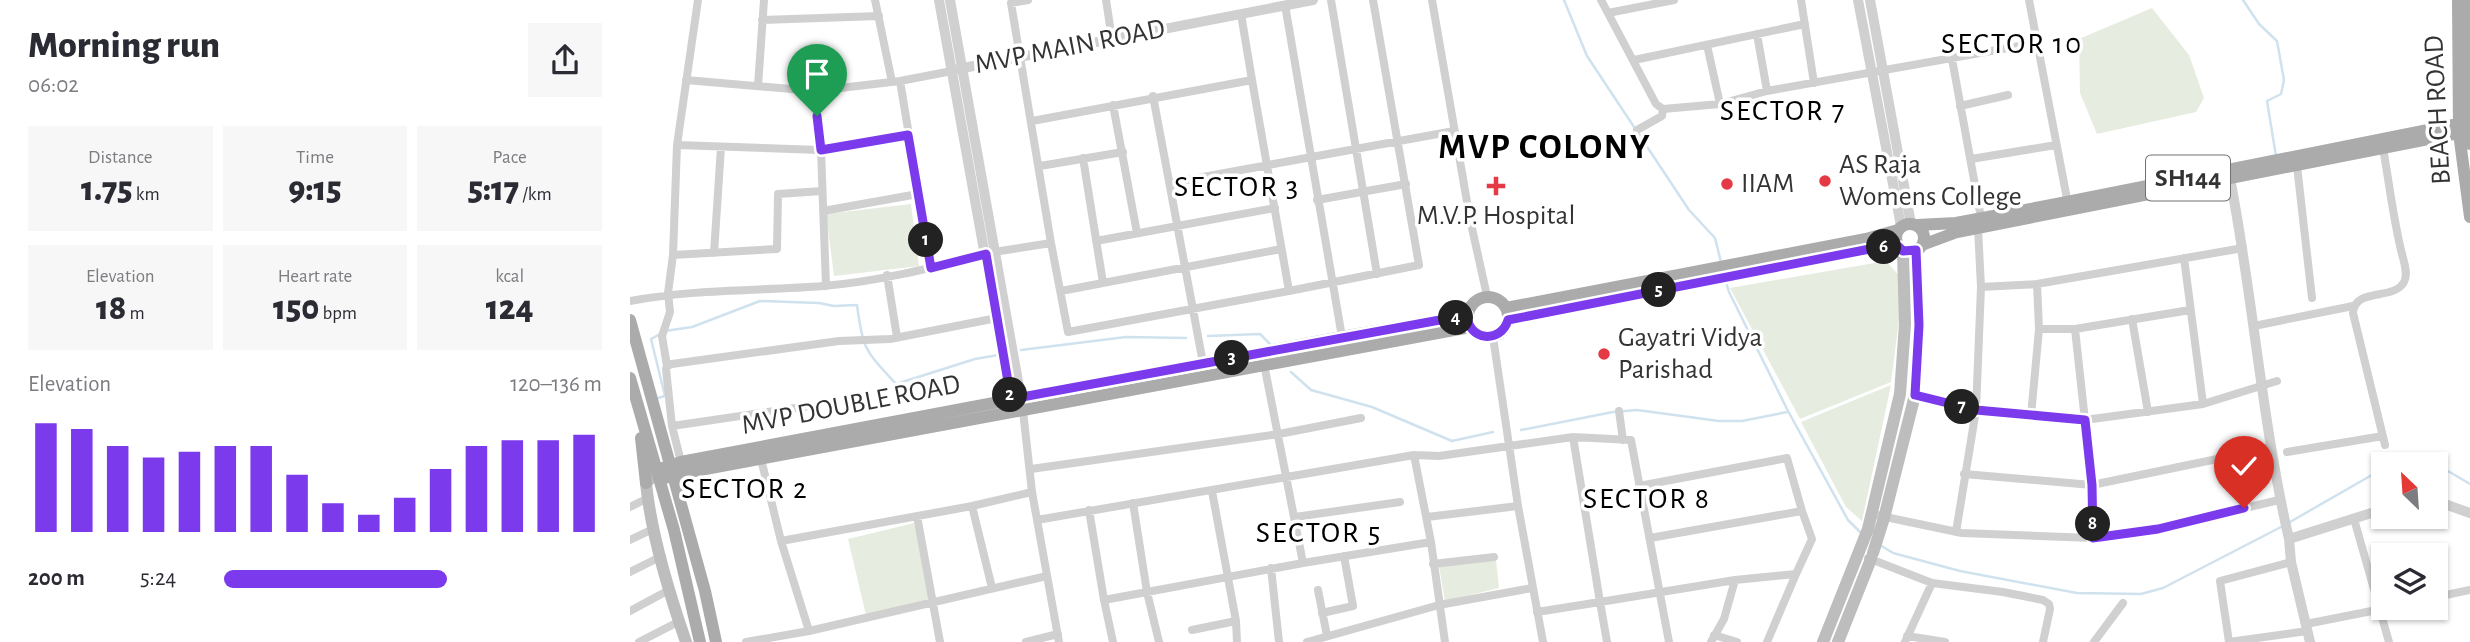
<!DOCTYPE html>
<meta charset="utf-8">
<style>
body{margin:0;font-family:"Alegreya Sans",sans-serif;background:#f7f7f7;color:#2b2b33;height:100vh;display:flex;flex-direction:column;font-size:26px;white-space:nowrap}
*{box-sizing:border-box;margin:0}
p{font-size:23px;color:#7c7c81}
.icon{flex:none;width:38px;height:38px;fill:none;stroke:currentColor;stroke-width:2;stroke-linecap:round;stroke-linejoin:round}
.map{position:relative;flex:1;overflow:hidden}
.details{display:flex;flex-direction:column;background:#fff;width:630px}
.details>*{flex:none}
.needle{width:46px;rotate:335deg}
.controls{position:absolute;left:1741px;top:452px;display:grid;gap:14px}
.controls a{display:grid;place-items:center;width:77px;height:77px;border-radius:0px;background:#fff;box-shadow:0 2px 5px #0004;font-size:35px}
.pin{position:absolute;display:grid;place-items:center;width:60px;height:60px;color:#fff;margin:-72px -30px;border-radius:50% 50% 50% 0;rotate:-45deg;box-shadow:0 0 7px #0007}
.pin .icon{rotate:45deg}
.km{position:absolute;width:35px;height:35px;margin:-18px;border-radius:50%;background:#222;color:#fff;font-size:19px;line-height:35px;text-align:center}
.round{display:grid;place-items:center;flex:none;width:74px;height:74px;border-radius:0px;background:#f7f7f7}
.headline{display:flex;align-items:center;justify-content:space-between;height:119px;padding:0 28px}
h1{font-size:38px;font-weight:800;line-height:52px}
.figures{display:grid;grid-template-columns:repeat(3,1fr);gap:10px;height:119px;padding:7px 28px}
.figures div{display:grid;align-content:center;border-radius:0px;background:#f7f7f7;text-align:center}
.figures b{font-size:35px;font-weight:800}
.figures small{font-size:19px;font-weight:400}
.figures p{font-size:19px}
.chart{height:196px;padding:14px 28px}
.chart p{display:flex;justify-content:space-between}
.chart svg{width:100%;height:126px;margin-top:7px;stroke:#7c3aed;stroke-width:6}
ul{padding:0 28px;list-style:none;font-size:23px}
li{display:grid;grid-template-columns:112px 84px 1fr;align-items:center;height:52px}
li i{height:18px;border-radius:9px;background:#7c3aed}
main{display:flex;flex:1;min-height:0}
.map>svg:first-child{display:block}
</style>
<main>
<section class="details">
<div class="headline"><div><h1>Morning run</h1><p>06:02</p></div><a class="round"><svg class="icon" aria-label="share" viewBox="0 0 24 24"><path d="M12 15V3M7 8l5-5 5 5M5 13v7h14v-7"/></svg></a></div>
<div class="figures">
<div><p>Distance</p><b>1.75<small> km</small></b></div>
<div><p>Time</p><b>9:15</b></div>
<div><p>Pace</p><b>5:17<small> /km</small></b></div>
</div>
<div class="figures">
<div><p>Elevation</p><b>18<small> m</small></b></div>
<div><p>Heart rate</p><b>150<small> bpm</small></b></div>
<div><p>kcal</p><b>124</b></div>
</div>
<div class="chart"><p><span>Elevation</span>120–136 m</p>
<svg viewBox="0 0 160 44" preserveAspectRatio="none"><path d="M5 44V6M15 44V8M25 44V14M35 44V18M45 44V16M55 44V14M65 44V14M75 44V24M85 44V34M95 44V38M105 44V32M115 44V22M125 44V14M135 44V12M145 44V12M155 44V10"/></svg>
</div>
<ul>
<li><b>200 m</b>5:24<i style="width:59%"></i></li>
</ul>
</section>
<div class="map">
<svg width="1840" height="642" viewBox="0 0 1840 642">
<rect width="100%" height="100%" fill="#fff"/>
<!-- green -->
<path fill="#e6ecdf" d="M 1522,8 L 1559,55 L 1574,98 L 1566,112 L 1467,134 L 1450,93 L 1449,39 Z
M 281,204 L 289,266 L 204,276 L 196,214 Z
M 1256,261 L 1274,281 L 1261,382 L 1170,419 L 1100,288 Z
M 1261,385 L 1232,521 L 1216,507 L 1171,422 Z
M 284,523 L 302,599 L 236,615 L 218,539 Z
M 866,560 L 869,588 L 815,601 L 809,566 Z"/>
<g fill="none" stroke-linecap="round" stroke-linejoin="round">
<!-- stream -->
<path stroke="#cfe2ee" stroke-width="2.5" d="M 934,0 L 957,56 L 1059,210 L 1085,238 L 1091,262
M 1613,0 L 1629,24 L 1647,41 L 1654,80 L 1651,94 L 1637,101 L 1646,156
M 1096,282 L 1099,292 L 1158,411 L 1218,520 L 1232,534
M 35,331 L 62,327 L 130,301 L 189,303 L 204,306 L 227,305 C 233,351 235,350 266,384 L 345,359 L 368,355
M 578,336 L 630,334 L 640,344
M 391,350 L 496,337 L 556,338
M 661,372 L 681,390 L 742,407 L 822,441 L 863,432
M 28,398 L 35,396 L 21,339 L 30,334
M 891,430 L 983,412 L 1007,410 L 1089,421 L 1112,421 L 1157,412
M 1768,464 L 1788,459 L 1805,464
M 1806,464 L 1840,484
M 1660,522 L 1754,468
M 1250,545 L 1263,553 L 1330,571 L 1447,593 L 1511,594 L 1533,588 L 1651,527"/>
<!-- minor -->
<path stroke="#d0d0d0" stroke-width="8" d="M 245,0 L 262,82
M 398,0 L 381,3 L 421,243 L 438,332 L 659,291 L 622,80 L 402,121
M 476,0 L 482,39
M 701,0 L 747,274
M 802,0 L 840,219 L 857,296
M 971,0 L 1026,104 L 1033,109 L 1090,104 L 1137,91 L 1406,43
M 1171,0 L 1184,83
M 1399,0 L 1438,204
M 655,5 L 712,337
M 978,13 L 1044,0
M 611,14 L 622,80
M 132,20 L 249,16
M 1127,34 L 1137,91
M 1077,45 L 1090,104
M 1322,59 L 1351,218
M 1004,60 L 1175,24
M 56,80 L 185,91
M 270,81 L 301,268
M 128,86 L 134,0
M 523,96 L 573,363
M 483,105 L 507,233
M 1330,106 L 1378,95
M 1007,130 L 1032,116 L 1033,109
M 47,145 L 191,150 L 278,135
M 1753,148 C 1759,182 1763,217 1771,250 C 1773,259 1779,274 1774,282 C 1764,301 1725,287 1723,313 L 1755,445
M 453,158 L 473,283
M 1341,159 L 1426,145
M 410,166 L 493,152
M 1667,166 L 1682,298
M 540,183 L 824,131
M 687,200 L 776,184
M 193,211 L 288,194
M 466,241 L 645,208
M 364,252 L 421,243
M 84,253 L 91,147
M 43,255 L 147,249 L 148,194 L 192,191
M 1554,258 L 1573,404
M 257,275 L 267,337
M 196,286 L 191,150 L 185,91 L 270,81 L 322,71
M 1351,287 L 1407,284
M 431,291 L 651,249
M 659,291 L 789,265 L 743,0
M 0,301 C 64,289 128,291 193,286 C 247,282 304,267 357,254
M 1502,319 L 1518,412
M 1624,326 L 1723,306
M 1409,329 L 1445,329 L 1560,310
M 1445,329 L 1462,485 L 1463,538
M 863,337 L 888,506 L 913,642
M 37,366 L 32,336 L 40,312 L 38,293 L 43,255 L 47,145 L 68,0
M 1285,395 L 1346,410 L 1455,420 L 1573,404 L 1647,381
M 393,411 L 402,492 L 429,642
M 989,411 L 993,440
M 1401,416 L 1409,329 L 1407,284 L 1613,248
M 42,426 L 179,406
M 1657,452 L 1753,436
M 784,455 L 809,456 L 943,437 L 1001,440 L 1039,642
M 131,459 L 151,541 L 179,631
M 51,462 L 42,426 L 36,369 L 37,366 L 42,364 L 209,341 L 260,339 L 367,318
M 401,469 L 649,434 L 731,418
M 1334,474 L 1462,485 L 1640,448
M 1009,486 L 1157,458 L 1172,511
M 582,491 L 606,621 L 607,642
M 503,503 L 517,592 L 529,642
M 0,507 L 18,498
M 459,510 L 474,600 L 673,563
M 1241,514 L 1332,533 L 1463,538 L 1528,529 L 1649,500
M 287,516 L 310,642
M 665,517 L 770,502
M 797,517 L 888,506
M 1724,519 L 1759,642
M 407,520 L 784,455 L 801,542 L 673,563 L 634,364
M 1326,532 L 1346,410 L 1351,287 L 1348,228
M 0,540 L 23,529
M 151,541 L 342,506
M 801,542 L 815,642
M 1238,558 L 1302,583 L 1373,592 L 1413,600 L 1419,604 L 1420,609 L 1413,642
M 803,564 L 864,557
M 641,568 L 649,642
M 0,572 L 32,556
M 362,588 L 342,506 L 402,492
M 688,590 L 697,636
M 1806,597 L 1840,590
M 474,600 L 483,642
M 0,611 L 39,590
M 907,612 L 970,602 L 943,437
M 692,613 L 723,606 L 714,556
M 1676,624 L 1762,607
M 562,630 L 606,621
M 1084,635 L 1107,642
M 1277,636 L 1315,642
M 9,642 L 50,621
M 116,642 L 179,631 L 417,576
M 396,642 L 428,634
M 677,642 L 809,605 L 902,588
M 977,642 L 970,602 L 1105,580 L 1166,574 L 1182,539 L 1172,511 L 1020,538
M 1081,642 L 1094,619 L 1105,580
M 1137,642 L 1166,574
M 1275,642 L 1302,583
M 1464,642 L 1493,603
M 1599,642 L 1590,581 L 1661,562
M 1599,642 L 1677,631"/>
<!-- tertiary -->
<path stroke="#d0d0d0" stroke-width="10" d="M 309,0 L 382,406
M 320,0 L 392,404
M 1228,0 L 1271,226
M 1240,0 L 1281,224
M 328,69 L 683,0
M 1599,173 C 1623,294 1631,418 1659,539
M 1806,501 L 1840,513
M 1680,642 L 1661,562 L 1659,539 L 1754,509"/>
<!-- secondary -->
<path stroke="#bdbdbd" stroke-width="12" d="M 23,476 L 16,483 C 21,534 39,593 56,642
M 1243,553 L 1254,518 L 1285,395 L 1289,325 L 1286,250
M 1193,642 L 1238,529 L 1270,394 L 1275,324 L 1273,251
M 1208,642 L 1241,559"/>
<!-- primary -->
<path stroke="#ababab" stroke-width="12" d="M 1828,0 L 1829,133 L 1840,217
M 1838,0 L 1838,122 L 1840,144
M1266 238a14 14 0 1 1 28 0a14 14 0 1 1-28 0Z
M 1287,225 L 1326,223 L 1437,202 L 1838,122
M 1292,245 L 1327,232 L 1839,131
M838 317a20 20 0 1 1 40 0a20 20 0 1 1-40 0Z
M 876,308 L 1236,239 L 1268,230
M 0,320 L 75,591 L 86,642
M 878,320 L 1250,247 L 1269,247
M 0,378 L 44,530 L 70,642
M 11,438 L 16,483
M 27,470 L 51,462 L 712,337 L 837,315
M 30,480 L 43,475 L 840,327"/>
</g>
<g fill="none" stroke-linecap="round" stroke-linejoin="round">
<!-- route casing -->
<g stroke="#fff" stroke-width="14">
<path id="route" d="M 187,116 L 191,150 L 278,135 L 301,268 L 356,254 L 381,399 L 837,315 C 838,341 871,344 878,320 L 1250,247 L 1269,247 L 1273,251 L 1286,250 L 1289,325 L 1285,395 L 1346,410 L 1455,420 L 1462,485 L 1463,538 L 1528,529 L 1614,508"/>
</g>
<!-- route -->
<use href="#route" stroke="#7c3aed" stroke-width="9"/>
</g>
<!-- markers -->
<g fill="#e63946" stroke="#fff" stroke-width="2.5">
<circle cx="1195" cy="181" r="7"/>
<circle cx="1097" cy="184" r="7"/>
<path d="M862.5 175.5h7v7h7v7h-7v7h-7v-7h-7v-7h7z"/>
<circle cx="974" cy="354" r="7"/>
</g>
<g text-anchor="middle" dominant-baseline="central" stroke-width="7" stroke-linejoin="round" paint-order="stroke">
<!-- shield labels -->
<rect fill="#fff" stroke="#707070" stroke-width="2" x="1516" y="155.5" width="84" height="45" rx="5"/>
<g font-size="26" font-weight="bold" fill="#333">
<text x="1558" y="178">SH144</text>
</g>
<!-- street labels -->
<g font-size="28" fill="#333" stroke="#fff">
<text transform="translate(440 47) rotate(-11)">MVP MAIN ROAD</text>
<text transform="translate(1808 110) rotate(-93)">BEACH ROAD</text>
<text transform="translate(221 405) rotate(-11)">MVP DOUBLE ROAD</text>
</g>
<!-- poi labels -->
<g font-size="28" fill="#333" stroke="#fff" text-anchor="start">
<text x="1209" y="165">AS Raja<tspan x="1209" dy="32">Womens College</tspan></text>
<text x="1111" y="184">IIAM</text>
<text x="866" y="216" text-anchor="middle">M.V.P. Hospital</text>
<text x="988" y="338">Gayatri Vidya<tspan x="988" dy="32">Parishad</tspan></text>
</g>
<!-- neighbourhood labels -->
<g font-size="30" letter-spacing="2" fill="#000" stroke="#fff">
<text x="1382" y="44">SECTOR 10</text>
<text x="1153" y="111">SECTOR 7</text>
<text x="607" y="187">SECTOR 3</text>
<text x="115" y="489">SECTOR 2</text>
<text x="1017" y="499">SECTOR 8</text>
<text x="689" y="533">SECTOR 5</text>
</g>
<!-- district labels -->
<g font-size="35" font-weight="bold" letter-spacing="2" fill="#000" stroke="#fff">
<text x="915" y="147">MVP COLONY</text>
</g>
</g>
</svg>
<div class="controls">
<a><svg class="needle" viewBox="-14 -14 28 28"><path d="M0-13l5 13h-10z" fill="#e53935"/><path d="M0 13l5-13h-10z" fill="#7c7c81"/></svg></a>
<a><svg class="icon" aria-label="layers" viewBox="0 0 24 24"><path d="M12 4l9 5-9 5-9-5zM3 14l9 5 9-5"/></svg></a>
</div>
<div class="pin" style="left:187px;top:116px;background:#1e9e55"><svg class="icon" aria-label="arrive" viewBox="0 0 24 24"><path d="M6 21V4h12l-3 4 3 4H6"/></svg></div>
<div class="pin" style="left:1614px;top:508px;background:#d93025"><svg class="icon" aria-label="check" viewBox="0 0 24 24"><path d="M5 12l5 5 9-10"/></svg></div>
<b class="km" style="left:296px;top:240px">1</b>
<b class="km" style="left:380px;top:395px">2</b>
<b class="km" style="left:602px;top:358px">3</b>
<b class="km" style="left:826px;top:318px">4</b>
<b class="km" style="left:1029px;top:290px">5</b>
<b class="km" style="left:1254px;top:247px">6</b>
<b class="km" style="left:1332px;top:407px">7</b>
<b class="km" style="left:1463px;top:524px">8</b>
</div>
</main>
